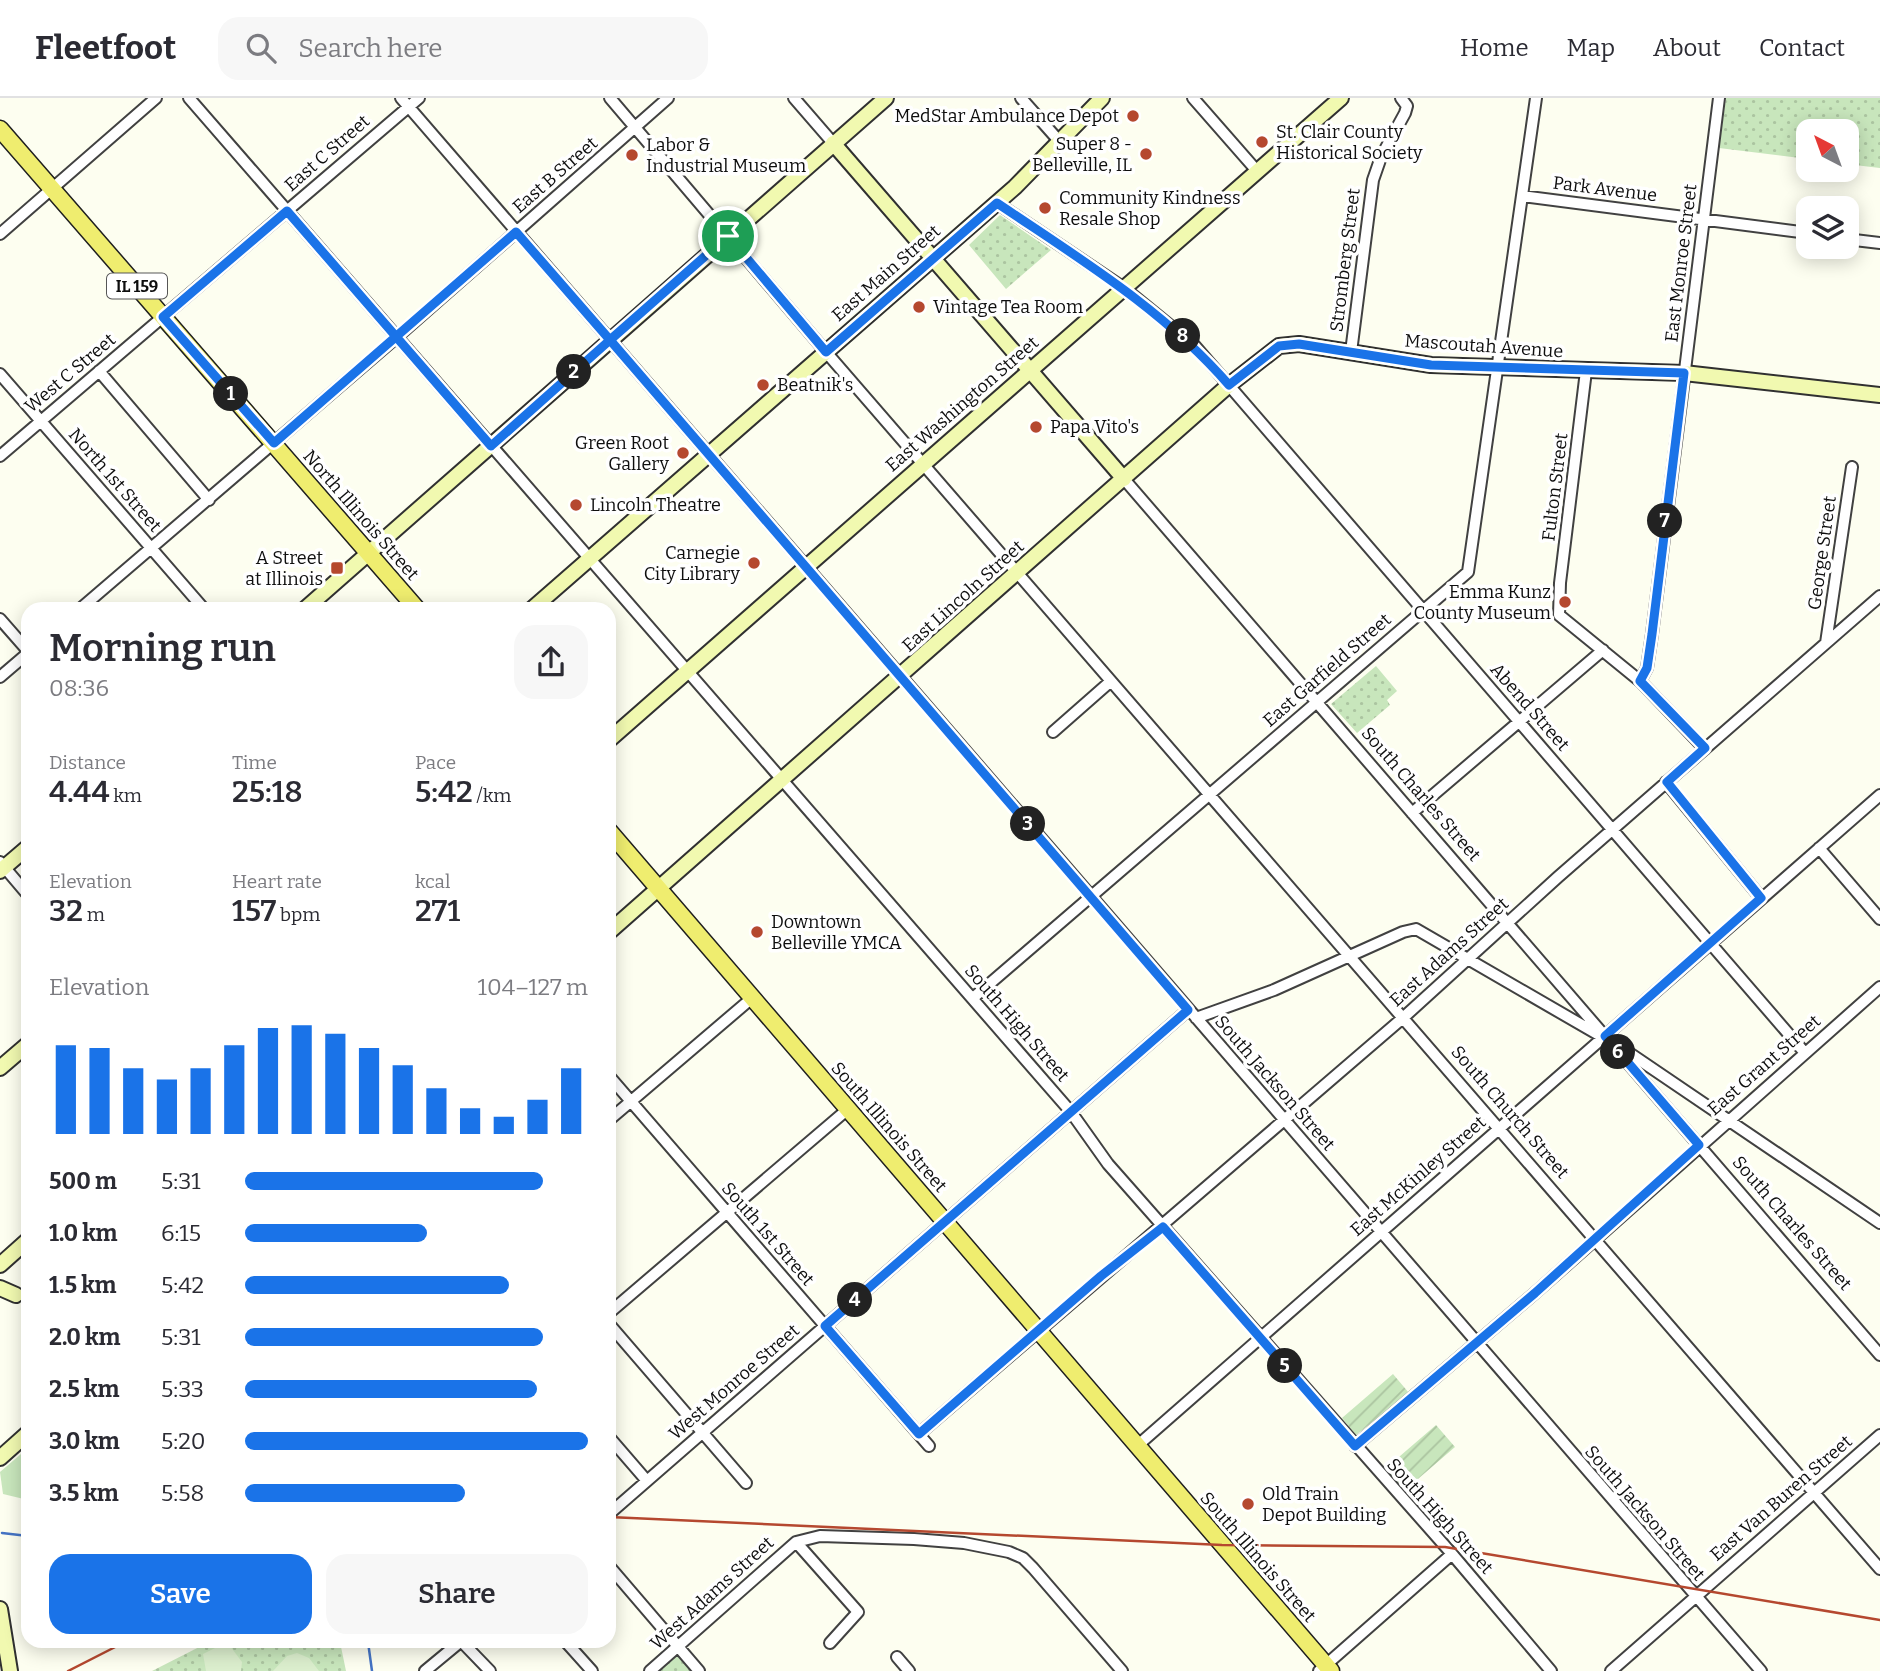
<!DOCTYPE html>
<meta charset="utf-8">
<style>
body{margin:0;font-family:Bitter,serif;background:#f7f7f7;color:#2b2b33;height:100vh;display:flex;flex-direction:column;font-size:26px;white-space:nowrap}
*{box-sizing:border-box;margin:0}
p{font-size:23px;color:#7c7c81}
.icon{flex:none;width:38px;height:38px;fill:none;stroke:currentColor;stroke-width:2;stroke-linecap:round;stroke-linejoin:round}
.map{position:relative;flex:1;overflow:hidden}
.drawer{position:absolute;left:21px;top:504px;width:595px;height:1046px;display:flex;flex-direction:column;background:#fff;border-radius:21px;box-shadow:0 4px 18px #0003}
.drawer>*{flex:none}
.needle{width:46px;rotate:319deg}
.tools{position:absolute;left:1796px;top:21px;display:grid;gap:14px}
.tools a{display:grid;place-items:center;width:63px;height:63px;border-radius:14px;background:#fff;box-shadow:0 4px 18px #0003;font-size:35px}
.pin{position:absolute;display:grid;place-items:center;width:60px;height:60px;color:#fff;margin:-30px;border:4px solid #fff;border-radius:50%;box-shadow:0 2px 7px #0007}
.km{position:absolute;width:35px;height:35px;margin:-18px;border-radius:50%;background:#222;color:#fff;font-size:19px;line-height:35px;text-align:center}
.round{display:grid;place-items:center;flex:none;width:74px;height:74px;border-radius:21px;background:#f7f7f7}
.summary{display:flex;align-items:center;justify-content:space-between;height:119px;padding:0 28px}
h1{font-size:38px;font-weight:600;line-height:52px}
.metrics{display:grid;grid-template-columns:repeat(3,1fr);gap:10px;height:119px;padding:7px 28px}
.metrics div{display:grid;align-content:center}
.metrics b{font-size:30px;font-weight:600}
.metrics small{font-size:19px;font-weight:400}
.metrics p{font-size:19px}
.chart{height:196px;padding:14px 28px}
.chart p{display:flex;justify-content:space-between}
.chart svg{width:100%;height:126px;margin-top:7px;stroke:#1a73e8;stroke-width:6}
.button{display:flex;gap:14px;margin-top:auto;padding:14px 28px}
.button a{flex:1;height:80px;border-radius:21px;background:#1a73e8;color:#fff;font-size:28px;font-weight:600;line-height:80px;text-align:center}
.button a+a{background:#f7f7f7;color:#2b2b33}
ul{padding:0 28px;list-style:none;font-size:23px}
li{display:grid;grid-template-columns:112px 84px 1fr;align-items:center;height:52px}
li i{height:18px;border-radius:9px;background:#1a73e8}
header{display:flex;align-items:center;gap:42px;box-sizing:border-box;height:98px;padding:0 35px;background:#fff;border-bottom:2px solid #e1e1e2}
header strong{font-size:33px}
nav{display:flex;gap:38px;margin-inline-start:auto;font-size:24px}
.search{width:490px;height:63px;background:#f7f7f7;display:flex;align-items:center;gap:18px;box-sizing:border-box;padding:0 24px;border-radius:21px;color:#7c7c81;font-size:26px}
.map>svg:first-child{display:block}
</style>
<header>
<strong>Fleetfoot</strong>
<div class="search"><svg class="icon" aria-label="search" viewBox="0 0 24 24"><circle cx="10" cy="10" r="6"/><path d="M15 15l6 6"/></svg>Search here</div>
<nav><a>Home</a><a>Map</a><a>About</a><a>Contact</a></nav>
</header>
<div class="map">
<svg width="1880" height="1573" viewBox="0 0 1880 1573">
<defs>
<pattern id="park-dots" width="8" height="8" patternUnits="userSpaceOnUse" patternTransform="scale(1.75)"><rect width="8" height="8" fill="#c8e6bc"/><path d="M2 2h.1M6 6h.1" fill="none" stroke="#abc4a0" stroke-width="1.8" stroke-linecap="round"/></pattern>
<pattern id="garden-furrows" width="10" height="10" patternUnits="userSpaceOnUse" patternTransform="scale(1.75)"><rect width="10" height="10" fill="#c8e6bc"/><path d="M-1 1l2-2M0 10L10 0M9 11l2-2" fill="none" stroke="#abc4a0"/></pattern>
</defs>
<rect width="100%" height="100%" fill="#fdfef0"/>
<!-- grass -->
<path fill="#c8e6bc" d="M 28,1350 L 28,1402 L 3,1396 L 0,1374 Z"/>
<!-- park -->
<path fill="url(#park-dots)" d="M 1726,0 L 1880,0 L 1880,70 L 1846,66 L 1846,33 L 1808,33 L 1808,61 L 1719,50 Z
M 1000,117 L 1051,152 L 1006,191 L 969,147 Z
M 1376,568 L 1397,593 L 1387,602 L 1390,607 L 1357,635 L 1331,606 Z
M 209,1544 L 340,1544 L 346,1573 L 152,1573 Z
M 676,1552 L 695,1573 L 651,1573 Z"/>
<!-- garden -->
<path fill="url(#garden-furrows)" d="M 1393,1276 L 1409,1295 L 1356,1337 L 1342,1320 Z
M 1436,1327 L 1455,1349 L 1404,1393 L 1385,1371 Z"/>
<!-- pitch -->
<path fill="#dbeecd" d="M 223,1546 L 230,1548 L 242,1564 L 241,1573 L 206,1573 L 203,1556 Z
M 297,1555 L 309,1560 L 319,1573 L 273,1573 L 287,1558 Z"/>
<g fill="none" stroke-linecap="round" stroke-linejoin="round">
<!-- stream -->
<path stroke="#4473c4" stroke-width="2.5" d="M 2,1435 L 28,1438
M 368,1544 L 372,1573"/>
<!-- street casing -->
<g stroke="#414141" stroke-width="14">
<path id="street" d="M 189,0 L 1071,1014 L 1108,1066 L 1452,1456 L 1551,1573
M 401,0 L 1761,1573
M 610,0 L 826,254 L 1880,1471
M 794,0 L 833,45
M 1021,0 L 1060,44
M 1193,0 L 1257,73
M 1522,98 L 1808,135
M 997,105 L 1124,190 L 1195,248 L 1805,955
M 0,136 L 156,0
M 1846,141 L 1880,145
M 1351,254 L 1373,82 L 1381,59 L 1405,15 L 1407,8 L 1401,0
M 99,273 L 209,402
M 1586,273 L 1560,485 L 1559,517 L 1640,583 L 1705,651
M 0,276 L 204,511
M 0,358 L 419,0
M 1124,381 L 1880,1257
M 80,511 L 397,239 L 668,0
M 0,521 L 28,553
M 1826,545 L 1852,369
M 0,579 L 28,555
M 1640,583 L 1647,570 L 1652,536 L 1719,0
M 1053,634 L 1111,583
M 1666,684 L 1761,800
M 1412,715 L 1603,552
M 1819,750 L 1880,821
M 0,764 L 28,797
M 973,900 L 1468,474 L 1536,0
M 1196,920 L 1274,892 L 1403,834 L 1416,831 L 1599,937
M 1619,948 L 1880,1125
M 609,978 L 929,1348
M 609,1022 L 752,900
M 609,1215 L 848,1011
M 609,1226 L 746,1385
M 919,1336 L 1404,919 L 1558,779 L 1880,498
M 609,1339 L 647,1383
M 1137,1348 L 1880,697
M 1355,1348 L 1535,1195 L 1880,889
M 609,1416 L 1188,912
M 796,1444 L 858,1514 L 830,1545
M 609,1468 L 699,1573
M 462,1544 L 490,1573
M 566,1544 L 592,1573
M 897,1559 L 909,1573
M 425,1573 L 460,1544
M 650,1573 L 796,1444 L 820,1438 L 914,1441 L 964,1445 L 1009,1454 L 1023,1460 L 1033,1470 L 1122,1573
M 1319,1573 L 1452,1456
M 1611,1573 L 1880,1337"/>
</g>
<!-- secondary casing -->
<g stroke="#303030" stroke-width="18">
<path id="secondary" d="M 833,45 L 1124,381
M 305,511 L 886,0
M 532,511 L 1015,89 L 1102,0
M 609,642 L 1341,0
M 0,773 L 28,749
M 609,834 L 1229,287 L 1279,248 L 1299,246 L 1431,267 L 1684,275 L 1880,297
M 0,970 L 28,946
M 0,1167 L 28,1142
M 0,1190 L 16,1197
M 0,1360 L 28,1335
M 0,1511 L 10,1573"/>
</g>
<!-- primary casing -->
<g stroke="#1f1f1f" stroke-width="19">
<path id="primary" d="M 0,31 L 417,511
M 609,733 L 1331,1573"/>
</g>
<!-- street -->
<use href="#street" stroke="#fff" stroke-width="10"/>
<!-- secondary -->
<use href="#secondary" stroke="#f1f9b0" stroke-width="14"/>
<!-- primary -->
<use href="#primary" stroke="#efed6f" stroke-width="16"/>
<!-- rail -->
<path stroke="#b5482f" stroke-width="2.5" d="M 609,1419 L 1222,1447 L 1445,1449 L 1880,1522
M 68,1573 L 125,1544"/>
</g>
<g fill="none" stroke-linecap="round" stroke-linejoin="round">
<!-- route casing -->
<g stroke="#fff" stroke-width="14">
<path id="route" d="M 728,138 L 610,242 L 516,134 L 274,345 L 163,219 L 287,113 L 491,348 L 610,242 L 1188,912 L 825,1228 L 919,1336 L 1101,1178 L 1163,1129 L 1355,1348 L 1535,1195 L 1699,1047 L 1605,938 L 1761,800 L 1667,684 L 1705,650 L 1640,583 L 1647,570 L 1652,536 L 1684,275 L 1431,267 L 1299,246 L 1279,248 L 1229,287 C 1163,211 1080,161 997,105 L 826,254 L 728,138"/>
</g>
<!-- route -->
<use href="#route" stroke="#1a73e8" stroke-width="9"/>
</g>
<!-- markers -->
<g fill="#b5482f" stroke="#fff" stroke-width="2.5">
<circle cx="1133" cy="18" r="7"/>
<circle cx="1262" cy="44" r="7"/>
<circle cx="1146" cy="56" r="7"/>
<circle cx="632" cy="57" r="7"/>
<circle cx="1045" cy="110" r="7"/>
<circle cx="919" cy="209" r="7"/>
<circle cx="763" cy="287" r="7"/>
<circle cx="1036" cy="329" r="7"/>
<circle cx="683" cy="355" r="7"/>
<circle cx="576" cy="407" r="7"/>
<circle cx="754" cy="465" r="7"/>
<rect x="330" y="463" width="14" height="14" rx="3.5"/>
<circle cx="1565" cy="504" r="7"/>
<circle cx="757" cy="834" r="7"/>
<circle cx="1248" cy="1406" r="7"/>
</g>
<g text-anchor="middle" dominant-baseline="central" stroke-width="7" stroke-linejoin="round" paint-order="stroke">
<!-- shield labels -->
<rect fill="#fff" stroke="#565656" stroke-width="2" x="107" y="175.5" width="60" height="25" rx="5"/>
<g font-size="16" font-weight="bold" fill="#0e0e0e">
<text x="137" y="188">IL 159</text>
</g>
<!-- poi labels -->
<g font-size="18" fill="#0e0e0e" stroke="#fff" text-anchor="start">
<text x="1119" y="18" text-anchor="end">MedStar Ambulance Depot</text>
<text x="1276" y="34">St. Clair County<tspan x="1276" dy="21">Historical Society</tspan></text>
<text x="1132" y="46" text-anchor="end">Super 8 -<tspan x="1132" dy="21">Belleville, IL</tspan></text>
<text x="646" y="47">Labor &amp;<tspan x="646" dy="21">Industrial Museum</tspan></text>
<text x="1059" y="100">Community Kindness<tspan x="1059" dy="21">Resale Shop</tspan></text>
<text x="933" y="209">Vintage Tea Room</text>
<text x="777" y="287">Beatnik's</text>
<text x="1050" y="329">Papa Vito's</text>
<text x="669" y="345" text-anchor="end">Green Root<tspan x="669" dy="21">Gallery</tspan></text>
<text x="590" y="407">Lincoln Theatre</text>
<text x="740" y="455" text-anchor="end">Carnegie<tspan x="740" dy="21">City Library</tspan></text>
<text x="323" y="460" text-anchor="end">A Street<tspan x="323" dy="21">at Illinois</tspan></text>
<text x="1551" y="494" text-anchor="end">Emma Kunz<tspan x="1551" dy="21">County Museum</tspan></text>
<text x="771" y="824">Downtown<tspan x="771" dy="21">Belleville YMCA</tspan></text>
<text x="1262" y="1396">Old Train<tspan x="1262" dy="21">Depot Building</tspan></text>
</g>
<!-- street labels -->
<g font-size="18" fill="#0e0e0e" stroke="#fff">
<text transform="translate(327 55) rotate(-41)">East C Street</text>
<text transform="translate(555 77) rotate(-41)">East B Street</text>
<text transform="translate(1605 91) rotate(7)">Park Avenue</text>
<text transform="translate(1345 162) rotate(-83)">Stromberg Street</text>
<text transform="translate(1681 165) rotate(-83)">East Monroe Street</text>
<text transform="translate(886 175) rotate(-41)">East Main Street</text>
<text transform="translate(1484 248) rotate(4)">Mascoutah Avenue</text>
<text transform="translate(70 275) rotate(-40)">West C Street</text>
<text transform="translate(962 306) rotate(-41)">East Washington Street</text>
<text transform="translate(115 382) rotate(49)">North 1st Street</text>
<text transform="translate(1555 389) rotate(-83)">Fulton Street</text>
<text transform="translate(361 417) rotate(49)">North Illinois Street</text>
<text transform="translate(1822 455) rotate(-82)">George Street</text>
<text transform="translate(963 498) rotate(-42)">East Lincoln Street</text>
<text transform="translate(1327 572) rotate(-41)">East Garfield Street</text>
<text transform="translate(1530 609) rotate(49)">Abend Street</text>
<text transform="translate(1421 696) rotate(49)">South Charles Street</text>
<text transform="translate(1449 854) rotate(-42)">East Adams Street</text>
<text transform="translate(1017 925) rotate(49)">South High Street</text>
<text transform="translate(1764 967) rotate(-41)">East Grant Street</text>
<text transform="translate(1275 985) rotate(49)">South Jackson Street</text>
<text transform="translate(1510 1014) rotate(49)">South Church Street</text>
<text transform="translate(889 1029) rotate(49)">South Illinois Street</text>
<text transform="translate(1418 1078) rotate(-41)">East McKinley Street</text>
<text transform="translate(1792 1125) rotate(49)">South Charles Street</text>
<text transform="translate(768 1136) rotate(49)">South 1st Street</text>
<text transform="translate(734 1284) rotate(-41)">West Monroe Street</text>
<text transform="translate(1781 1400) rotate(-41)">East Van Buren Street</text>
<text transform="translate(1645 1415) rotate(49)">South Jackson Street</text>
<text transform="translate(1440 1418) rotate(48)">South High Street</text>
<text transform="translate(1258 1459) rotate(49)">South Illinois Street</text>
<text transform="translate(712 1495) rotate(-42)">West Adams Street</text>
</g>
</g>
</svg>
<div class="tools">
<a><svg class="needle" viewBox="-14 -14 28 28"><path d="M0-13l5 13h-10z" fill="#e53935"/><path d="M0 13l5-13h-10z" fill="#7c7c81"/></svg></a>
<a><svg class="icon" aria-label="layers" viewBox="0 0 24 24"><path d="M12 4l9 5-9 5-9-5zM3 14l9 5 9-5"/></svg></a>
</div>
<div class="pin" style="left:728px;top:138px;background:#1e9e55"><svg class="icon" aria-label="arrive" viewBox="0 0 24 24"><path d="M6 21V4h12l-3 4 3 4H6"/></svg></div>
<b class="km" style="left:231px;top:296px">1</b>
<b class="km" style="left:574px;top:274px">2</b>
<b class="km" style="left:1028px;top:726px">3</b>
<b class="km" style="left:855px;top:1202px">4</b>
<b class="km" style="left:1285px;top:1268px">5</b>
<b class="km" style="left:1618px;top:954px">6</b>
<b class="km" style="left:1665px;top:423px">7</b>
<b class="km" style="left:1183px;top:238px">8</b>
<section class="drawer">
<div class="summary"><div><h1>Morning run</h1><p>08:36</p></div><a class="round"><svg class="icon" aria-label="share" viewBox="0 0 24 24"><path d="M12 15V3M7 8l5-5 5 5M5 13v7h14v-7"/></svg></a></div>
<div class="metrics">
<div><p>Distance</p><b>4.44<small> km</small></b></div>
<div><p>Time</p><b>25:18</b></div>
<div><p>Pace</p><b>5:42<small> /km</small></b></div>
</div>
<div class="metrics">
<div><p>Elevation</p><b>32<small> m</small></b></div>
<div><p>Heart rate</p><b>157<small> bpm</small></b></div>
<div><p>kcal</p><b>271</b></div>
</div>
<div class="chart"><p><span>Elevation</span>104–127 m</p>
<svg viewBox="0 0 160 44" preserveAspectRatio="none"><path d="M5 44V13M15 44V14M25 44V21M35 44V25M45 44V21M55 44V13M65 44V7M75 44V6M85 44V9M95 44V14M105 44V20M115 44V28M125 44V35M135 44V38M145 44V32M155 44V21"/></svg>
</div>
<ul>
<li><b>500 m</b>5:31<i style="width:87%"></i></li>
<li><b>1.0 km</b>6:15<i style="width:53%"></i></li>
<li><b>1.5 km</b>5:42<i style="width:77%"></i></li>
<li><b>2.0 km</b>5:31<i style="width:87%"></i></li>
<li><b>2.5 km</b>5:33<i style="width:85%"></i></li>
<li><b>3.0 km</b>5:20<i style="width:100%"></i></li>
<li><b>3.5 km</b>5:58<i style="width:64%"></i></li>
</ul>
<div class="button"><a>Save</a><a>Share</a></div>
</section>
</div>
